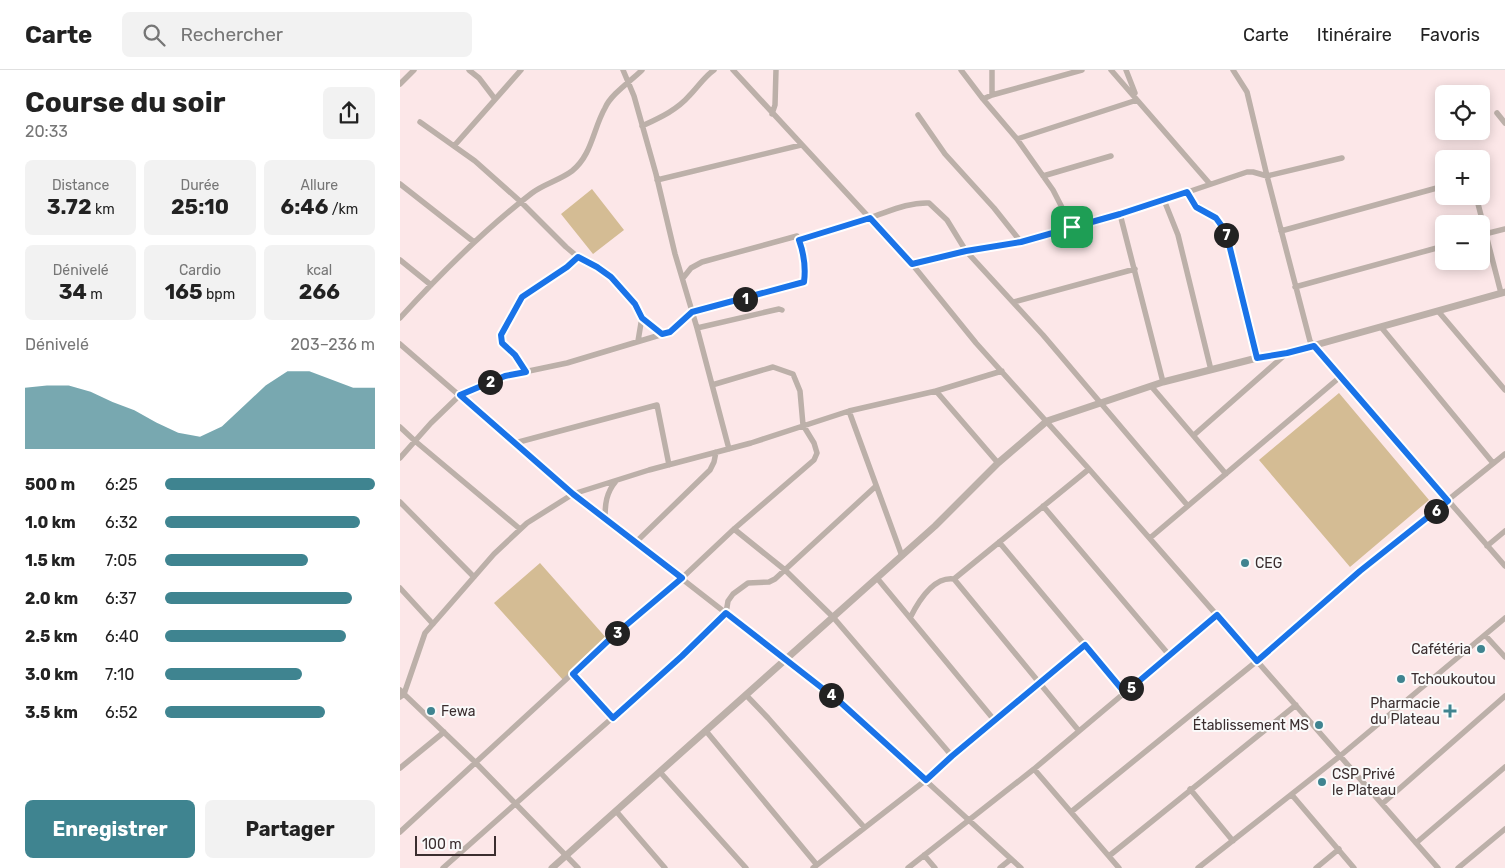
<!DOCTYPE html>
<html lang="fr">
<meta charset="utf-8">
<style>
body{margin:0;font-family:Rubik,sans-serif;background:#f2f2f2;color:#222;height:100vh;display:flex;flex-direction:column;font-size:19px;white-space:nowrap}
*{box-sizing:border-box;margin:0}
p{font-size:16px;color:#767676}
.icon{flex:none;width:28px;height:28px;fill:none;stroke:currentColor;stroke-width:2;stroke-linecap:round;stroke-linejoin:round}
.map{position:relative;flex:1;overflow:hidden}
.panel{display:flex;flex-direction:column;background:#fff;width:400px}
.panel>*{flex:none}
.fabs{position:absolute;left:1035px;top:15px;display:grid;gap:10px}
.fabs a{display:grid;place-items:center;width:55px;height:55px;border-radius:8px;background:#fff;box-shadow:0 2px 12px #0003;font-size:25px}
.scale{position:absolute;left:15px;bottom:12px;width:81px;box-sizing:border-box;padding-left:5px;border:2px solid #3b2e2f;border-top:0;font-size:14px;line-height:18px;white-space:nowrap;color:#3b2e2f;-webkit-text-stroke:4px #fafafa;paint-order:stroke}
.pin{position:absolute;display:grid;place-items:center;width:42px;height:42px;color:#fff;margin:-21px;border-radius:10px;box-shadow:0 2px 8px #0006}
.km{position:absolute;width:25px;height:25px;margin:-12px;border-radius:50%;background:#222;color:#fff;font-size:14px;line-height:25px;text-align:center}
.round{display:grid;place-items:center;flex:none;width:52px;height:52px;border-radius:8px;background:#f2f2f2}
.head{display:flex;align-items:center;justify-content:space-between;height:85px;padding:0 25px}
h1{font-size:28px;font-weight:700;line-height:38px}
.figures{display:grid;grid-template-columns:repeat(3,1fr);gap:8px;height:85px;padding:5px 25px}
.figures div{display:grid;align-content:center;border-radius:8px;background:#f2f2f2;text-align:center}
.figures b{font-size:21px;font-weight:700}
.figures small{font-size:14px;font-weight:400}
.figures p{font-size:14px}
.chart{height:140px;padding:10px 25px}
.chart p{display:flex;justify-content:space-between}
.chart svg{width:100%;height:90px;margin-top:5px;fill:#3f8490;opacity:.7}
.cta{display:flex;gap:10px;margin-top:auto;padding:10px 25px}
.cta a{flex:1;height:58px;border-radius:8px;background:#3f8490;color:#fff;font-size:20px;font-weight:700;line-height:58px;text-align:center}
.cta a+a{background:#f2f2f2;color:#222}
ul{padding:0 25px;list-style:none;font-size:16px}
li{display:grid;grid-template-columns:80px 60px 1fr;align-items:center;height:38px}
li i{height:12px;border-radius:6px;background:#3f8490}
header{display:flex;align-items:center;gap:30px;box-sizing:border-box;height:70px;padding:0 25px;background:#fff;border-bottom:1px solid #e0e0e0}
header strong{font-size:24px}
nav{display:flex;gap:28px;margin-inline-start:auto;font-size:18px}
.search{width:350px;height:45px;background:#f2f2f2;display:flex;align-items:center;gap:12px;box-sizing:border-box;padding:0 18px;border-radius:8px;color:#767676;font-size:19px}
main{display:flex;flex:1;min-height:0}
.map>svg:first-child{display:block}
</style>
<header>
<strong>Carte</strong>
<div class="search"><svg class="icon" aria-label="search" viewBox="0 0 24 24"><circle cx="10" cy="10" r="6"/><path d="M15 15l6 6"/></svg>Rechercher</div>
<nav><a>Carte</a><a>Itinéraire</a><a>Favoris</a></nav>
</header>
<main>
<section class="panel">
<div class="head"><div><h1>Course du soir</h1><p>20:33</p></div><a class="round"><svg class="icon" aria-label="share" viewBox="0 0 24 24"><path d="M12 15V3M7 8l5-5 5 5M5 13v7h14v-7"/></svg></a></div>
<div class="figures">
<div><p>Distance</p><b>3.72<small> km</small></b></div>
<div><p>Durée</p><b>25:10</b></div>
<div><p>Allure</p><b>6:46<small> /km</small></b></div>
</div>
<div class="figures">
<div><p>Dénivelé</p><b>34<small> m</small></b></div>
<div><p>Cardio</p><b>165<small> bpm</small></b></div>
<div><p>kcal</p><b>266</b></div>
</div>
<div class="chart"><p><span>Dénivelé</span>203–236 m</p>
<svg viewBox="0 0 160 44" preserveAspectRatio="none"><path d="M0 44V14L10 13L20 13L30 16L40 21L50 25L60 31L70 36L80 38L90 33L100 23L110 13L120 6L130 6L140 10L150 14L160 14V44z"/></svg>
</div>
<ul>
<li><b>500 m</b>6:25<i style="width:100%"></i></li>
<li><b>1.0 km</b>6:32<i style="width:93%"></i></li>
<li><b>1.5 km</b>7:05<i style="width:68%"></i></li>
<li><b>2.0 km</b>6:37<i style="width:89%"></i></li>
<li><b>2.5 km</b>6:40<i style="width:86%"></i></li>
<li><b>3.0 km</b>7:10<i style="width:65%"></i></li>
<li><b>3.5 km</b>6:52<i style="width:76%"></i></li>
</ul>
<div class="cta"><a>Enregistrer</a><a>Partager</a></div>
</section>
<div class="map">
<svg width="1105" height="798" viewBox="0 0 1105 798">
<rect width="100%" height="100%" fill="#fce7e8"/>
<!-- green -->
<path fill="#d4bc94" d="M 192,119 L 224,160 L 193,184 L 161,144 Z
M 939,323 L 1029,430 L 950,497 L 859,390 Z
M 140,493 L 208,570 L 163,610 L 94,533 Z"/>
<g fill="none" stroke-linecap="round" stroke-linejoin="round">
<!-- minor -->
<path stroke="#bcb0a9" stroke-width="5.5" d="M 69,0 L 79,8 L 95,29
M 223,0 L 234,26 L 256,104 L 275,184 L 297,258 L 329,379
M 333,0 L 512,194
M 561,0 L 583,29 L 617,69 L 653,120 L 672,157
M 592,0 L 592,25
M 711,0 L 810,114
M 726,0 L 735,23
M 833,0 L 847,22 L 867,106 L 853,102 L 847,102 L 764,130 L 621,172 L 566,181 L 512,194 L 576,273 L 689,399 L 1038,798
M 0,14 L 14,0
M 583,29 L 592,25 L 682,0
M 1097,43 L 1105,53
M 372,44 L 375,35 L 376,0
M 518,45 L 545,84 L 594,138 L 621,172
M 20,52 L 75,91 L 121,132 L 166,177 L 178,187 L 197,197 L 211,207 L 235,234 L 242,247 L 262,264
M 242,56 C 259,48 277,40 289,26 C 298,17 304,7 314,0
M 617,69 L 737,30
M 54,76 L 121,0
M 942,88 L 867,106 L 910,271 L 1105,496
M 643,106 L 711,86
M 257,110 L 401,75
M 0,114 L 74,172
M 787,122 L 796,137 L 816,148 L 826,162 L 857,288
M 1076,126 L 1101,223
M 764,130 L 778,165 L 811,300
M 720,144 L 763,312
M 881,161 L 1044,116
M 1081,165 L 1105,159
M 399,170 C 422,163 446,156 469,148 C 488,142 508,132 529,133 L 547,150 L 566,181 L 643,265 L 788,436
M 0,190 L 31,215
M 895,217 L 1044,176
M 614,232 L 735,199
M 1038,241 L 1105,320
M 0,248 C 41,203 84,160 132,123 C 144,114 160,110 172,101 C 192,85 193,59 205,38 C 211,24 231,11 242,0
M 981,257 L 1093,393
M 297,258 L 379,239 L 382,240
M 238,271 L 242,247
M 0,274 L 173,424 L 440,632 L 621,798
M 126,302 L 115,285 L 102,273 L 101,265 L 122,227 L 130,220 L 167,197 L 178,187
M 751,316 L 826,404
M 536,321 L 598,393
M 449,341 L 502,486
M 0,357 L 15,371 L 120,459
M 794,365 L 887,283
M 115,373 L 257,335 L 269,395
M 0,388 L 31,353 L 60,325 L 105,306 L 167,293 L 270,262 L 292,242 L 404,212 C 407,196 403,182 397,166 L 302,192 L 291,198 L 283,208
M 0,432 L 74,507
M 643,436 L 770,586
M 205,449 C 205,434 206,423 216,411
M 334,459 L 385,500 L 433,547 L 552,686
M 750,468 L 940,307
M 599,472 L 725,623
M 235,473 L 310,400 L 314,392 L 316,382
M 1087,476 L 1105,461
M 477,508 L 595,651
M 554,509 L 679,661
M 0,518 L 33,554
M 510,548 C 518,532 533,506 554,509 L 689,399
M 1085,565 L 1105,587
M 173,604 L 213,648
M 0,620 L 4,624 L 25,563 L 94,484 L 127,453 L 173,424 L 249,400 L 351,373 L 449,341 L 536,321 L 602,301
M 346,625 L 368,648 L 464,757
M 0,627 L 4,624 L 75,692 L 178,798
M 306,661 L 417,795
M 0,698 L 44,662
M 634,699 L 719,798
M 260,702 L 346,798
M 790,719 L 833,771
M 892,725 L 954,798
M 982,734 L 1105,626
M 216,741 L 265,798
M 671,742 L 857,591 L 960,501 L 1105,384
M 0,762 L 211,568 L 282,508 L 334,459 L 414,390 L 417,383 L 414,373 L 403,355 L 400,321 L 393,304 L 373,297 L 312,315
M 1016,773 L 1105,697
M 524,785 L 535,798
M 709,786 L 896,635
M 43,798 L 282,586 L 326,543 L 328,531 L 333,524 L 348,513 L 369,512 L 375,509 L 476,416
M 413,798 L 526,710 L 552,686 L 685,575
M 508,798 L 634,699 L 817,545
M 600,798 L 611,789
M 798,798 L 940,686 L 1105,548
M 916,798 L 939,779
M 1058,798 L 1105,759"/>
<!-- tertiary -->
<path stroke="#bcb0a9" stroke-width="7" d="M 152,798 L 535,456 L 598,393 L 647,351 L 763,312 L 857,288 L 887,283 L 1105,222"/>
</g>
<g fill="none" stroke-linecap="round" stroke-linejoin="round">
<!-- route casing -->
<g stroke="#fff" stroke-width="10">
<path id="route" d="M 787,122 L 796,137 L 816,148 L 826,162 L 857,288 L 887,283 L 914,276 L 1048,431 L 960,501 L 857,591 L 817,545 L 725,623 L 685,575 L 552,686 L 526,710 L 440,632 L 326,543 L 282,586 L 213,648 L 173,604 L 211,568 L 282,508 L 173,424 L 60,325 L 105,306 L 126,302 L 115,285 L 102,273 L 101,265 L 122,227 L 167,197 L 178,187 L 197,197 L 211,207 L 235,234 L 242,248 L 262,264 L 270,262 L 292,242 L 404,212 C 406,197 404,184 399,170 L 470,148 L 512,194 L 566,181 L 621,172 L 720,144 Z"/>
</g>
<!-- route -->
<use href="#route" stroke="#1a73e8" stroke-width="6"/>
</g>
<!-- markers -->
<g fill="#3f8490" stroke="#fafafa" stroke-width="2">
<circle cx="845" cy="493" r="5"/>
<circle cx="1081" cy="579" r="5"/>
<circle cx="1001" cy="609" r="5"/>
<circle cx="31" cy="641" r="5"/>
<path d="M1047.5 633.5h5v5h5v5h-5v5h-5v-5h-5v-5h5z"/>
<circle cx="919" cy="655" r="5"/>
<circle cx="922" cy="712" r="5"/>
</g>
<g text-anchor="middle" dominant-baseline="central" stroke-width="4" stroke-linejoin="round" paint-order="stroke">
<!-- poi labels -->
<g font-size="14" fill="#3b2e2f" stroke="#fafafa" text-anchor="start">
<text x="855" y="493">CEG</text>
<text x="1071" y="579" text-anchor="end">Cafétéria</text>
<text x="1011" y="609">Tchoukoutou</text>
<text x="1040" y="633" text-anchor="end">Pharmacie<tspan x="1040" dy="16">du Plateau</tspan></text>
<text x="41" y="641">Fewa</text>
<text x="909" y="655" text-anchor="end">Établissement MS</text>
<text x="932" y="704">CSP Privé<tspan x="932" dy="16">le Plateau</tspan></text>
</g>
</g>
</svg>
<div class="fabs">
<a><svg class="icon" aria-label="locate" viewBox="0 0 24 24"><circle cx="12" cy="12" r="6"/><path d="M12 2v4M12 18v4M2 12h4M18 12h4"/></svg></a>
<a>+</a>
<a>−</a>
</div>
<div class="scale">100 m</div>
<div class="pin" style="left:672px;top:157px;background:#1e9e55"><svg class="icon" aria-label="arrive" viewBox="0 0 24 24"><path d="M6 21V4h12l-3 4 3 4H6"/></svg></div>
<b class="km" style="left:345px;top:229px">1</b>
<b class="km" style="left:90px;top:312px">2</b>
<b class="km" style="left:217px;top:563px">3</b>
<b class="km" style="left:431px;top:625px">4</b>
<b class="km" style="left:731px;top:618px">5</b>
<b class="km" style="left:1036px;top:441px">6</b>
<b class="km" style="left:826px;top:165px">7</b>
</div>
</main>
